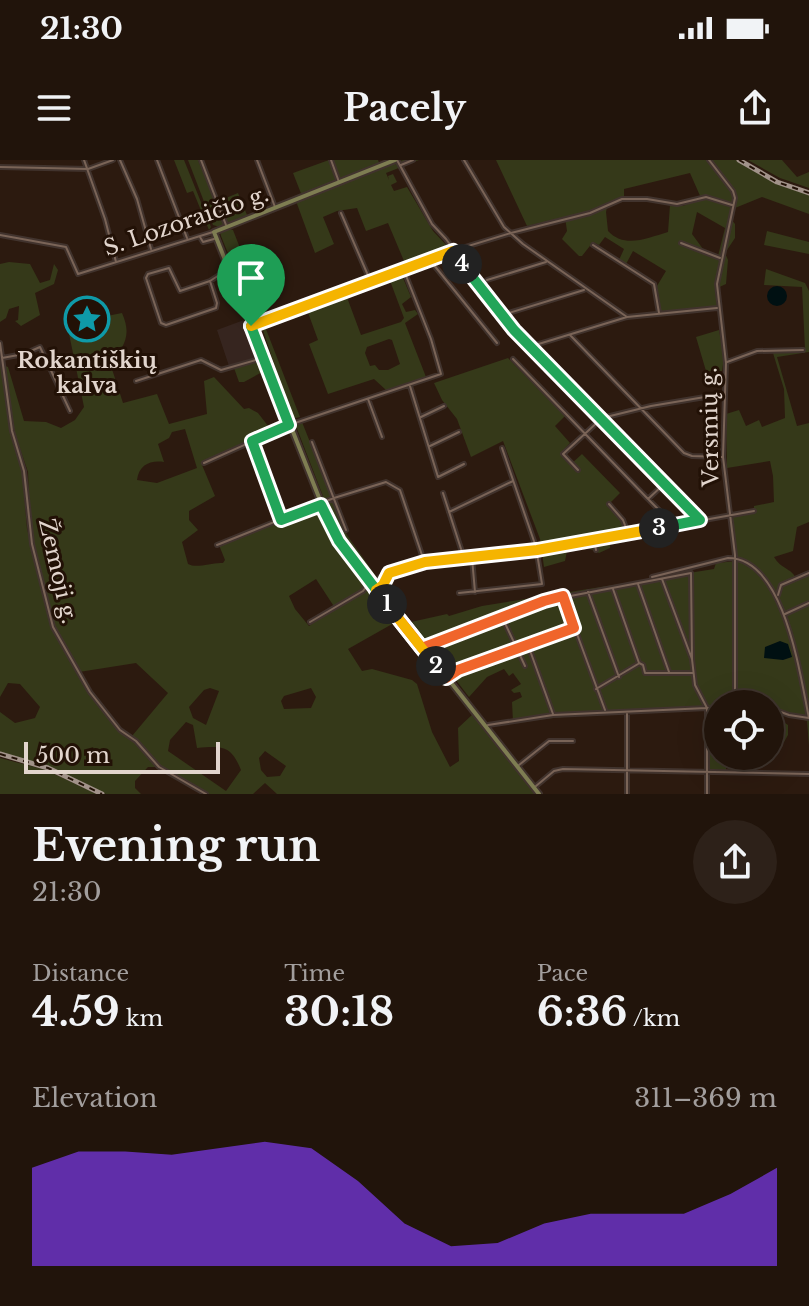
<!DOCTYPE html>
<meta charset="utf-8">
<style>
body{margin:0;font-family:"Libre Baskerville",serif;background:#2d2119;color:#f1f3f6;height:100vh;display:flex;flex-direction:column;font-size:30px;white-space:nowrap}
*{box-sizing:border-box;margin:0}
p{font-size:26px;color:#a29e9d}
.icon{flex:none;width:44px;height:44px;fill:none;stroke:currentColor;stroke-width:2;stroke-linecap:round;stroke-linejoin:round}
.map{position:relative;height:634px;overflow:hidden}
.sheet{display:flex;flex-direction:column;background:#21140b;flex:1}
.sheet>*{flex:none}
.controls{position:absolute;left:704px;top:530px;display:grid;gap:16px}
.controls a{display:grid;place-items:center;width:80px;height:80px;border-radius:50%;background:#21140b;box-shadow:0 8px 32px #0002,0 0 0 2px #3e332c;font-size:40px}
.scale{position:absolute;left:24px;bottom:20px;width:196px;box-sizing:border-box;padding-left:8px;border:4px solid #e2d5cd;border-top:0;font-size:22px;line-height:28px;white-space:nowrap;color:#e2d5cd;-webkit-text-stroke:6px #221106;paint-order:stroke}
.pin{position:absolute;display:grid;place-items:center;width:68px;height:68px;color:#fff;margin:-82px -34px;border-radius:50% 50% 50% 0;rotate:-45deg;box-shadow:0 0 8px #0007}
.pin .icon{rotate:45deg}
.km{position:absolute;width:40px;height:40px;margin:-20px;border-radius:50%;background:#222;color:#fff;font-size:22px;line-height:40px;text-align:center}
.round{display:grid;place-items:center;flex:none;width:84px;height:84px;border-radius:42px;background:#2d2119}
.summary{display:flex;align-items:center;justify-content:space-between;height:136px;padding:0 32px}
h1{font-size:44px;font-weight:700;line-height:60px}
.metrics{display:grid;grid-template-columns:repeat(3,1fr);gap:12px;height:136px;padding:8px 32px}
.metrics div{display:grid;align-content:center}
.metrics b{font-size:40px;font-weight:700}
.metrics small{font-size:22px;font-weight:400}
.metrics p{font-size:22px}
.chart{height:224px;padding:16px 32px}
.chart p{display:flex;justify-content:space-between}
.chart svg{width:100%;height:144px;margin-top:8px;fill:#7c3aed;opacity:.7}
.status{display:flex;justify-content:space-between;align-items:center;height:56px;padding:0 40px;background:#21140b;direction:ltr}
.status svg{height:22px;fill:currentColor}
header{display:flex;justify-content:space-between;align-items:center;height:104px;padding:0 32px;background:#21140b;font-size:36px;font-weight:700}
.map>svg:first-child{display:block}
</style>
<div class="status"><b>21:30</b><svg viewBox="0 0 49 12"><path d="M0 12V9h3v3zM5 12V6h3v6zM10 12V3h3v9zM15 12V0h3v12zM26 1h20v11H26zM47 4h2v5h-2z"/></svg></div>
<header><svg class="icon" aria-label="menu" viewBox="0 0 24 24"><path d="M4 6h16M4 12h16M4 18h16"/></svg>Pacely<svg class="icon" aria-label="share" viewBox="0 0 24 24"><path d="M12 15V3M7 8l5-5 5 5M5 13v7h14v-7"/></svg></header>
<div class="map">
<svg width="809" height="634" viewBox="0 0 809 634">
<rect width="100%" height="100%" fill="#2c1a0f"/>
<!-- commercial -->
<path fill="#36251f" d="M 244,160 L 259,198 L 229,206 L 217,170 Z"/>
<!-- green -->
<path fill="#353919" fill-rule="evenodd" d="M 174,0 L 184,0 L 211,67 L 209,70 L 193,31 L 187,33 Z
M 188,0 L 198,0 L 223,61 L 223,66 L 220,67 L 213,65 Z
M 329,0 L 337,19 L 336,23 L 302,36 L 293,13 Z
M 332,0 L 378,0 L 380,5 L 341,20 Z
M 403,0 L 419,0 L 386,13 L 389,20 L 388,16 L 393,14 L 397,22 L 391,25 L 394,31 L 407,27 L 433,71 L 451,90 L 340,130 L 404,101 L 388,63 L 366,71 L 357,48 L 337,51 L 323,57 L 334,84 L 315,93 L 296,41 Z
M 496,0 L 736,0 L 781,25 L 809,35 L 809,54 L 762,37 L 735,48 L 732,60 L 735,64 L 735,78 L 725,93 L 728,100 L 726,124 L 715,129 L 717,146 L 661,152 L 657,126 L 666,111 L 633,91 L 626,104 L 619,100 L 624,89 L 605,77 L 599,85 L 593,82 L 582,96 L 579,96 L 562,79 L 567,71 L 565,57 L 527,66 ZM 690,13 L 701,38 L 683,46 L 670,45 L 668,72 C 647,78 625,89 608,71 L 606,52 L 608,43 L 624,37 L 624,29 ZM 697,52 L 725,68 L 718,96 L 703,89 L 692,74 Z
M 748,0 L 782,0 L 797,17 L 809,12 L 809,28 L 780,18 Z
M 238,33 L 247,55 L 227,63 L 219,41 Z
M 226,68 L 233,70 L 254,124 L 254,128 L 244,133 L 221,76 L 220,72 Z
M 767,71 L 809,82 L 809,94 L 764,85 Z
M 9,102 L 30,104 L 40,123 L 50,120 L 54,104 L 58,110 L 54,124 L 35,133 L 40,155 L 21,166 L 15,161 L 18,160 L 19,146 L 9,149 L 6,158 L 0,162 L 0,104 Z
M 766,109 L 805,123 L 809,131 L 809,192 L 777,197 L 797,266 L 809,263 L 809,362 L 797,367 L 793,391 L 774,397 C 781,409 791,408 796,418 L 809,412 L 809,586 L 807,561 L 770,549 L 770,544 L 718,544 L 718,548 L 605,553 L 513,562 L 512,542 L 522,537 L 520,532 L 514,533 L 511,530 L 521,524 L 513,513 L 509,516 L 504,509 L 487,517 L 469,537 L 411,462 L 447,454 L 449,456 L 482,446 L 714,409 L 716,403 L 737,401 L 732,357 L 754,353 L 754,346 L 774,342 L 773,316 L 770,301 L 727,308 L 726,254 L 739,250 L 746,266 L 759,260 L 762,267 L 785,258 L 784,229 L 773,193 L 805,189 L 802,127 L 764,125 Z
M 401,113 L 411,137 L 402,144 L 406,152 L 415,150 L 418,154 L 405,163 L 426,217 L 386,230 L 374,219 L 328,234 L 309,184 L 318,180 L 306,147 L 345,132 L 361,175 L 401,162 L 404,158 L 389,118 ZM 389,179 L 392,180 L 400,204 L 388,210 L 379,210 L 375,205 L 370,206 L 365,193 L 367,187 Z
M 93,140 L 107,156 L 122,153 C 133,178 122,186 111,206 L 123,243 L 157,234 L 169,264 L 207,254 L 204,221 L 214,217 L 244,249 L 249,248 L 258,253 L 272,271 L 202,305 L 215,336 L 189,351 L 189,360 L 198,370 L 182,382 L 188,404 C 197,409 212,402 223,403 L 225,400 L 219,385 L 319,347 L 333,376 L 420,488 L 415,489 L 394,463 L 348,489 L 362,511 L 372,509 L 412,520 L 417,524 L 432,572 L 450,607 L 459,601 L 458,568 L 473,554 L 535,634 L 277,634 L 265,623 L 253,634 L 207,634 L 159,606 L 132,576 L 168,533 L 136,503 L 79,512 L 54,466 L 39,410 L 30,362 L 28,312 L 15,274 L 5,206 L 8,207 L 24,261 L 46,262 L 61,268 L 75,260 L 84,247 L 65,154 ZM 185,269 L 197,308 L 157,323 L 137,320 C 139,305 150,300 164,302 L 158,284 L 169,278 L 172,272 ZM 316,419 L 335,448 L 309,466 L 295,449 L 289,436 ZM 210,528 L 219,531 L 206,565 L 193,558 L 189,547 L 204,530 ZM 311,528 L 316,537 L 311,548 L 284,549 L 281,541 L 284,536 ZM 186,562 L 193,565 L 197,588 C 222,586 231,585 241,610 L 226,631 L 168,591 L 170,580 ZM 265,591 L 286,606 L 280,616 L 267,617 L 261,610 L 259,598 Z
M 261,164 L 264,164 L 300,257 L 296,258 L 291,255 Z
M 719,170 L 724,198 L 722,211 L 706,211 L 696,177 Z
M 0,193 L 11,275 L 22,307 L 27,369 L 52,469 L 95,541 L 119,570 L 135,582 L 158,607 L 148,607 L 135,621 L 135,628 L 141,634 L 106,634 L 51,608 L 0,593 L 0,552 L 15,563 L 35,558 L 40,547 L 20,524 L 8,523 L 0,537 Z
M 508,198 L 565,256 L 555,266 L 570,283 L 560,294 L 570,305 L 582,294 L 620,333 L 608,345 L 624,364 L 629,380 L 610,384 L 610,388 L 599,393 L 585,387 L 567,391 L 565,401 L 544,407 L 540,379 L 503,281 L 471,297 L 457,259 L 442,240 L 434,223 Z
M 261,201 L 264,211 L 244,222 L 239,222 L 234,208 Z
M 302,262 L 347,375 L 402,453 L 398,455 L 336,370 L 296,266 Z
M 773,555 L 788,565 L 788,575 L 784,582 L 770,585 L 770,556 Z
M 718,576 L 718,596 L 727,596 L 726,610 L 708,609 L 707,577 Z
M 0,598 L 46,610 L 97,634 L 0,634 Z"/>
<!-- water -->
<path fill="#001012" d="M767 136a10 10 0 1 1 20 0a10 10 0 1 1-20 0Z
M 780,481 L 788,484 L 792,497 L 783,500 L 764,498 L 765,487 Z"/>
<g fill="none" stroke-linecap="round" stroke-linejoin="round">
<!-- street casing -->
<g stroke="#41332d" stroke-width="6">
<path id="street" d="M 84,0 L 105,59 L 116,102
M 120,0 L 137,39 L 151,89
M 157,0 L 187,78
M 201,0 L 226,65
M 257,0 L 275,47
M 331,0 L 339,22
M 397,0 L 432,64 L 446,79 L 501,155 L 700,360
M 464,0 L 504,67 L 523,84 L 627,157
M 709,0 L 733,31 L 735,38 L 717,124 L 726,203 L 723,297 L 735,395 L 735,544
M 401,5 L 413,0
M 0,7 L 88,9 L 113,0
M 341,53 L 370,120
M 0,75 L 66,87 L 78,114 L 213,72
M 200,77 L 203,82 L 214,79
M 681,83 L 720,98
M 593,85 L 654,124 L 659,153
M 429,99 L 497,183
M 487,120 L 546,102
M 210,121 L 217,143 L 216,148 L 166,165 L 161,163 L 146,118 L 148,114 L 169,108 L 180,131 L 210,121 L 227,110
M 502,155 L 584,130
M 252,166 L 429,98 L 511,73 L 590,53 L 622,39 L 647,39 L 677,44 L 706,37 L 732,45
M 570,175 L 684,293 L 692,296 L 722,297
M 0,183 L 12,271 L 24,311 L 32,384 L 53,467 L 90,532 L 120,570 L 136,581 L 159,607 L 206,634
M 532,186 L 627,157 L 717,148
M 2,198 L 24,194 L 40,187 L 70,251
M 513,199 L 648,339 L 663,325
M 727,202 L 757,191 L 803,190
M 136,221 L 201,200 L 221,210 L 263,198
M 410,226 L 438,317 L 464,304
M 368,239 L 382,277
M 421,257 L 444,246
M 253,282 L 281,359
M 312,282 L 346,370
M 430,286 L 459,272
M 204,303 L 289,265 L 441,214 L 431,179 L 403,108
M 578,310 L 563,294 L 602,258 L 651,246 L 723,234
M 443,333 L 462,392
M 649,340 L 668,359
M 609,344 L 623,360 L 628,373
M 449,352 L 513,321
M 594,381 L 596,390
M 217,385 L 334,338 L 386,322 L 400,330 L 424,401
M 472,398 L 475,432
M 380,417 L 420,403 L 537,390 L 754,351
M 652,417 L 728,398 C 785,398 800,516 809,558 L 789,555 L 770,548
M 638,424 L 669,512
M 378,428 L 388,415
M 613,429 L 639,503 L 643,505 L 645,513 L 693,513
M 588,432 L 619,517
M 459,433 L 542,424 L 536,387 L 502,288
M 778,435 L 781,425 L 809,413
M 563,436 L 605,550
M 785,454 L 809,443
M 503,459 L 525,506
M 310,462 L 363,431 L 370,422
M 528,485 L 553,554
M 426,487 L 544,441 L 691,413 L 692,499
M 447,517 L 458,510 L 574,468
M 596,529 L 638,504
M 627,554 L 627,634
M 488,565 L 553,555 L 707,548 L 695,525 L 692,499 L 662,419
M 519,605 L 549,581 L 573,581
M 536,626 L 554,611 L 563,609 L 809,614
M 707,634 L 707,548 L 718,548"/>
</g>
<!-- secondary casing -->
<g stroke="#41332d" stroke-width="8">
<path id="secondary" d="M 395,0 L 214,72 L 333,373 L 539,634"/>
</g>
<!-- street -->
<use href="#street" stroke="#7a6457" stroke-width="2"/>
<!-- secondary -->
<use href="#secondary" stroke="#7e7d52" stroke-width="4"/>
<!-- rail casing -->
<g stroke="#a19289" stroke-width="5">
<path id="rail" d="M 739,0 L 777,22 L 809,33
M 0,594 L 48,608 L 102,634"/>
</g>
<!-- rail -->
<use href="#rail" stroke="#221106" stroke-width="2" stroke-dasharray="6" stroke-linecap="butt"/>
</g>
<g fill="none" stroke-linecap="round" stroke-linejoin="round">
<!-- split-1 casing -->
<g stroke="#fff" stroke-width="16">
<path id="split-1" d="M 251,166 L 289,265 L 252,281 L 281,360 L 321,345 L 339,381 L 387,444"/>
</g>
<!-- split-2 casing -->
<g stroke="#fff" stroke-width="16">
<path id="split-2" d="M 387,444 L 422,488 L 544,441 L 563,436 L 574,468 L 458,510 L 446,518 L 436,506"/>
</g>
<!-- split-3 casing -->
<g stroke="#fff" stroke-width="16">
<path id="split-3" d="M 436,506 L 376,430 L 383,425 L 389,413 L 425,402 L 537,390 L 659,368"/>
</g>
<!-- split-4 casing -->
<g stroke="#fff" stroke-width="16">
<path id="split-4" d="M 462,104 L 514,170 L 700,360 L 659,368"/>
</g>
<!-- split-5 casing -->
<g stroke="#fff" stroke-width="16">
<path id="split-5" d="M 251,166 L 453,91 L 462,104"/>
</g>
<!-- split-1 -->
<use href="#split-1" stroke="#22a559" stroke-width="10"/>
<!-- split-2 -->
<use href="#split-2" stroke="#f0652b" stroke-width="10"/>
<!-- split-3 -->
<use href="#split-3" stroke="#f5b400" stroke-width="10"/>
<!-- split-4 -->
<use href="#split-4" stroke="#22a559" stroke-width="10"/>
<!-- split-5 -->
<use href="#split-5" stroke="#f5b400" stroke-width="10"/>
</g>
<!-- icons -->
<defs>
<g id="sight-ring" transform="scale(2.3)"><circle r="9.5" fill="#221106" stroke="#0f9aa8" stroke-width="1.5"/><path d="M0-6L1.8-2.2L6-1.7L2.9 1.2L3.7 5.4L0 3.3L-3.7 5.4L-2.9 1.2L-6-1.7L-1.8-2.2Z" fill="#0f9aa8"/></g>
</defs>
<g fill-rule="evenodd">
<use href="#sight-ring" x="87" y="159"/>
</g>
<g text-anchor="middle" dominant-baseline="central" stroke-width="6" stroke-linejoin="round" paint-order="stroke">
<!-- street labels -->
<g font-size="22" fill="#e2d5cd" stroke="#221106">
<text transform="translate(186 61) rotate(-19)">S. Lozoraičio g.</text>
<text transform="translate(710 267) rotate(-91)">Versmių g.</text>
<text transform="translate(58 411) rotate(77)">Žemoji g.</text>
</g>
<!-- poi labels -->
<g font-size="22" font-weight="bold" fill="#e2d5cd" stroke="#221106">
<text x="87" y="200">Rokantiškių<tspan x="87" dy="25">kalva</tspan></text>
</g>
</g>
</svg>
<div class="controls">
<a><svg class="icon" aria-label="locate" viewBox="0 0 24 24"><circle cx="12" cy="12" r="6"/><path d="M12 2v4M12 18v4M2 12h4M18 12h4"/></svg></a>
</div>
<div class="scale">500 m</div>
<div class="pin" style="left:251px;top:166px;background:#1e9e55"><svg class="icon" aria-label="arrive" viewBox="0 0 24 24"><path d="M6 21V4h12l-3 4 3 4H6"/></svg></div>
<b class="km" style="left:387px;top:444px">1</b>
<b class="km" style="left:436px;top:506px">2</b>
<b class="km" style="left:659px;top:368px">3</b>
<b class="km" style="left:462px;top:104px">4</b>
</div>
<section class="sheet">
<div class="summary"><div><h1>Evening run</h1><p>21:30</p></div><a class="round"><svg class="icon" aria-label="share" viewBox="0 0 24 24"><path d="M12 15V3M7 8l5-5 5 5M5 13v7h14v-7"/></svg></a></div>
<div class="metrics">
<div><p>Distance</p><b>4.59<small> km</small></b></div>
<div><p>Time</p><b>30:18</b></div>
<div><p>Pace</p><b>6:36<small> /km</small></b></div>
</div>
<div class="chart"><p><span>Elevation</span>311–369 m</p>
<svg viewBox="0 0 160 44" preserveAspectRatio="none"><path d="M0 44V14L10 9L20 9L30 10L40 8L50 6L60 8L70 18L80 31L90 38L100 37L110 31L120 28L130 28L140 28L150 22L160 14V44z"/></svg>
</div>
</section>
